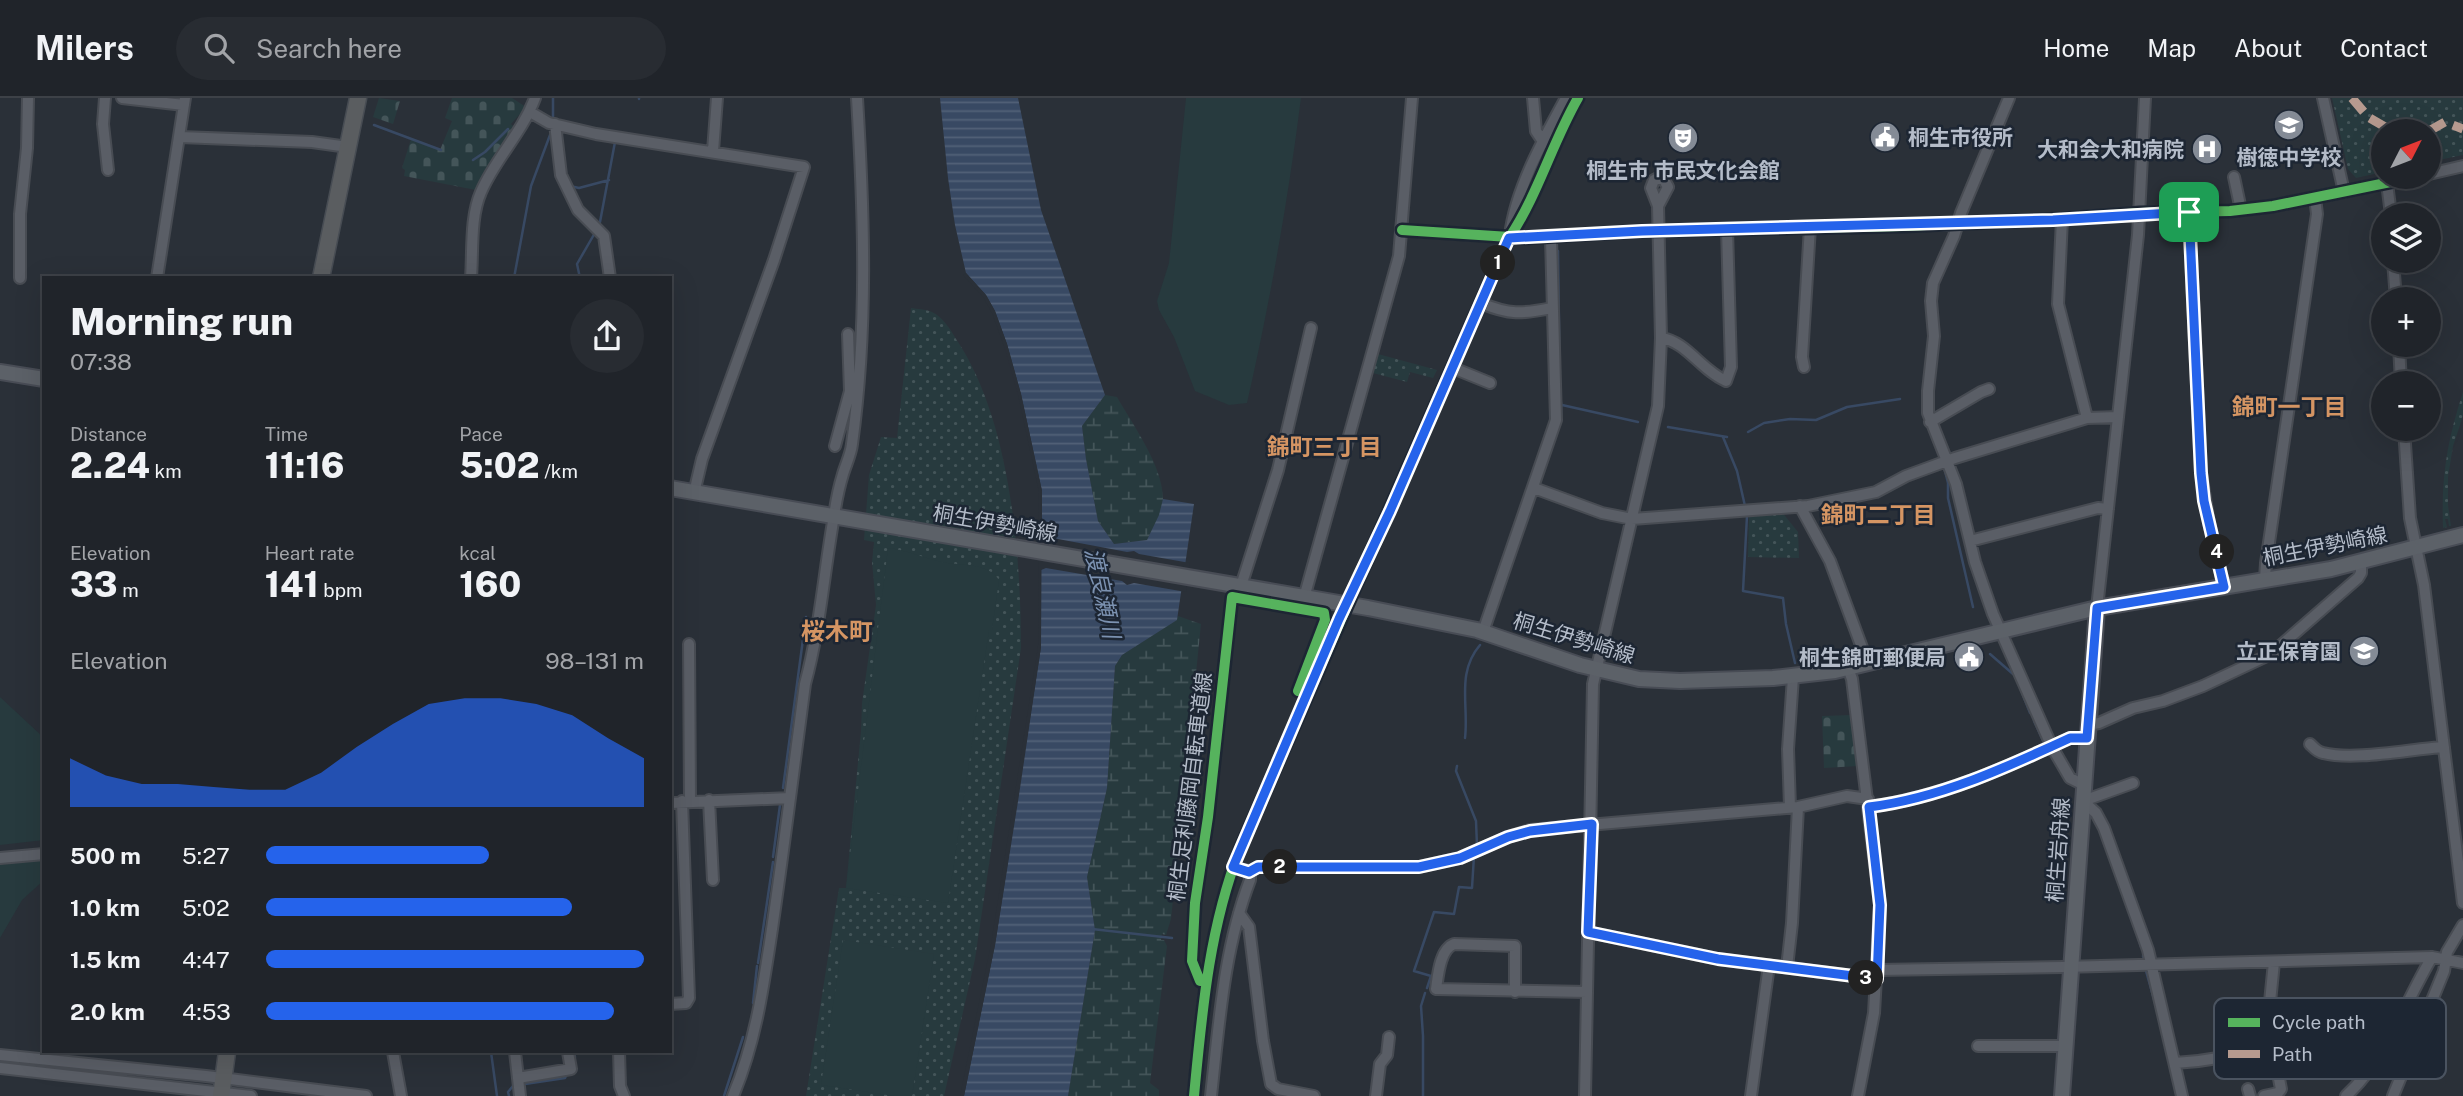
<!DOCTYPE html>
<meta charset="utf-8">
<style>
body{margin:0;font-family:"Public Sans","Noto Sans JP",sans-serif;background:#282c32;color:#f1f3f6;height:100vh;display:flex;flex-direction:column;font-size:26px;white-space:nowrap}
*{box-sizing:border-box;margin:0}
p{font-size:23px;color:#a2a4a8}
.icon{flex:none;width:38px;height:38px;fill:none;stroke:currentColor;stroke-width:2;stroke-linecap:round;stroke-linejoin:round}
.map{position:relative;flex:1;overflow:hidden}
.panel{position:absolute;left:42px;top:178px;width:630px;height:777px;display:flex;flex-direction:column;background:#20242a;border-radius:0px;box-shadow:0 7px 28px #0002,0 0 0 2px #3d4147}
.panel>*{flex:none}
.needle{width:46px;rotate:48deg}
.controls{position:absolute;left:2371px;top:21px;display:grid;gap:14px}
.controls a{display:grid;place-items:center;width:70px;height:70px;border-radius:50%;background:#20242a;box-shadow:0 7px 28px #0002,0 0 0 2px #3d4147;font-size:35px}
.pin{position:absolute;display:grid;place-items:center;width:60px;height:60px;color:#fff;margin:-30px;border-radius:14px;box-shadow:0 4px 10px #0006}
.km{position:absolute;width:35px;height:35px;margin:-18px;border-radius:50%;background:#222;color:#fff;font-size:19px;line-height:35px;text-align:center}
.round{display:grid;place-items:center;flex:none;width:74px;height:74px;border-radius:37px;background:#282c32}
.summary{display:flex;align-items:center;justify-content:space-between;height:119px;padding:0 28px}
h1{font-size:38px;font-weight:800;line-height:52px}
.figures{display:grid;grid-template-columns:repeat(3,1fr);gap:10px;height:119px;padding:7px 28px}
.figures div{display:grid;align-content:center}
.figures b{font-size:35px;font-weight:800}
.figures small{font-size:19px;font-weight:400}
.figures p{font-size:19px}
.chart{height:196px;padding:14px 28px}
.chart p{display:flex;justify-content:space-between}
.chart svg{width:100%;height:126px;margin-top:7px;fill:#2563eb;opacity:.7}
ul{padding:0 28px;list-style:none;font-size:23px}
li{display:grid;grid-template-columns:112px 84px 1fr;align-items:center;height:52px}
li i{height:18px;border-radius:9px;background:#2563eb}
header{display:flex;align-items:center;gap:42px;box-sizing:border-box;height:98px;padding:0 35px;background:#20242a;border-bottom:2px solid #3d4147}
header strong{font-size:33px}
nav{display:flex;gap:38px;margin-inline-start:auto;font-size:24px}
.search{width:490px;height:63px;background:#282c32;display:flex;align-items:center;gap:18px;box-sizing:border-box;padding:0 24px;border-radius:38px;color:#a2a4a8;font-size:26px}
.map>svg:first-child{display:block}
</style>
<header>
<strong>Milers</strong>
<div class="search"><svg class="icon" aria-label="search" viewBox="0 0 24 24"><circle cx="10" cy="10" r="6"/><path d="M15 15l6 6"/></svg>Search here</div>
<nav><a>Home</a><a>Map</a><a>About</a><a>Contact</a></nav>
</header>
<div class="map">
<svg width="2463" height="998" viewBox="0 0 2463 998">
<defs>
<pattern id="green-dots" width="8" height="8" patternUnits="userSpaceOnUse" patternTransform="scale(1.75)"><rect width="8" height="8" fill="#273a3e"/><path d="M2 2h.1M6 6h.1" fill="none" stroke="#445559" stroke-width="1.8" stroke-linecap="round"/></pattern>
<pattern id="wetland-marsh" width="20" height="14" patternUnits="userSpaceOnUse" patternTransform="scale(1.75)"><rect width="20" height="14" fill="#273a3e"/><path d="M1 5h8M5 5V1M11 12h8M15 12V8" fill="none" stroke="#445559"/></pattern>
<pattern id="cemetery-stones" width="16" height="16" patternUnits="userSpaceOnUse" patternTransform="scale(1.75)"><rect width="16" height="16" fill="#273a3e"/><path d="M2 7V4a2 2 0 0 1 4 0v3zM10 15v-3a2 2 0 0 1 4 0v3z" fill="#445559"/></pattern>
<pattern id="water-rules" width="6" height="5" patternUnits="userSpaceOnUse" patternTransform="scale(1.75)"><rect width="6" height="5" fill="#384963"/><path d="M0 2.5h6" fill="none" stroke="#526178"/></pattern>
</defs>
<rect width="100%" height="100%" fill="#2a3038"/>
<!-- green -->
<path fill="url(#green-dots)" d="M 2332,0 L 2463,0 L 2463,57 L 2429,64 L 2429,33 L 2384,33 L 2383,74 L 2356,80 L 2348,71 Z
M 911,210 C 917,211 925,211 932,214 C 942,218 951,232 956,241 C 1010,320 1021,456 1021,550 L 975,861 L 944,998 L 806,998 L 839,790 L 846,790 L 861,633 L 862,605 L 876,507 L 872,464 L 874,444 L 864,442 L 869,377 L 881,339 L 897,340 Z
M 1378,256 L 1437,272 L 1433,280 L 1410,274 L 1407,284 L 1373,275 Z
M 2463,294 L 2463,318 L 2453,348 L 2448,379 L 2448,407 L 2451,428 L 2449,428 L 2448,421 L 2445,421 L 2447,429 L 2443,430 C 2441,380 2447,343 2463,294 Z
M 1781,413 L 1798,434 L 1799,460 L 1748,459 L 1749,416 Z"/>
<!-- wetland -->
<path fill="url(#wetland-marsh)" d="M 1105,297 L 1117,299 C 1133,327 1163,368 1163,401 C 1163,414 1153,430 1147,442 L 1114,446 L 1098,423 L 1086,361 L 1082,328 Z
M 1178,518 L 1201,526 L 1171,821 L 1166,837 L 1162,836 L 1161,842 L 1164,842 L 1167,848 L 1150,985 L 1159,992 L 1159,998 L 1068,998 L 1095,832 L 1087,779 L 1107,690 L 1115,568 L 1122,557 L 1176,522 Z"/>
<!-- cemetery -->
<path fill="url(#cemetery-stones)" d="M 379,0 L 400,3 L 393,26 L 373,19 Z
M 452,0 L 512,0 L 526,9 L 511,26 L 516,31 L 476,92 L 404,78 L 405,72 L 402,70 L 411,41 L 440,52 L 452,23 L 445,20 Z
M 1852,617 L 1858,668 L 1824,670 L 1822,618 Z"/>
<!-- pitch -->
<path fill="#273a3e" d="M 1186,0 L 1301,0 C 1288,103 1270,204 1247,305 L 1229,307 L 1195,293 L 1174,239 L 1159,212 L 1157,203 L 1169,165 Z
M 888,450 C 907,452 923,460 942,464 C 960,468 988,464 999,482 L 992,532 L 989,532 L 948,805 L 846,790 Z
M 0,599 L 44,640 L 44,742 L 0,747 Z
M 44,762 L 44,782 L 22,802 L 0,840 L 0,767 Z
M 843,842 L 934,856 L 912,998 L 894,998 L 821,987 Z"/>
<!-- water -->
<path fill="url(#water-rules)" d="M 940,0 L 1018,0 L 1041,112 L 1105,297 L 1082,328 L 1086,361 L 1098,423 L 1114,446 L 1147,442 L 1159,417 L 1163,401 L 1194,406 L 1177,522 L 1122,557 L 1115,568 L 1107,690 L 1087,779 L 1095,832 L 1068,998 L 964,998 L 995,847 L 1041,549 L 1042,393 L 1021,296 L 1007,246 L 995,213 L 986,197 L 966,175 L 955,127 L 948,80 Z"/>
<!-- pier -->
<path fill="#2a3038" d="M 966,175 L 986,197 L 995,213 L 1007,246 L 1021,296 L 1042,393 L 1042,438 L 1127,454 L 1134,453 L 1139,456 L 1190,465 L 1186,494 L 1134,485 L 1127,487 L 1122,483 L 1046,470 L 1041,472 L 1041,549 L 1019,697 L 995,847 L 964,998 L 960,998 L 991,846 L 1038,549 L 1039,394 L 1018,297 L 1004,248 L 992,215 L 983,199 L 963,177 Z"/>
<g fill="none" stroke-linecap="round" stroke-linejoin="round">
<!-- stream -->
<path stroke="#384963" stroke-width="2.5" d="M 553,0 L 553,20
M 639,1 L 639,0
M 374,27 L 441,52
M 473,62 L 485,54 L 508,31
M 570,88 L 579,90 L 609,82
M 600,124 L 615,44
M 1558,153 L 1560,296
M 514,180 L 531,88 L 550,37
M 580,180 L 577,166 L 596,133
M 1562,307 L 1638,324
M 1561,318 L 1561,304
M 1668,329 L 1727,339
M 1748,334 L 1764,325 L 1790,321 L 1816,322 L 1847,309 L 1900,301
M 1723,339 L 1737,373 L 1745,408
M 1944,369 L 1948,385 L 1948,400 L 1973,509
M 1747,418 L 1743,493 L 1783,500 L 1786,526 L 1795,565
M 1990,556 L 2013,576
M 2019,587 L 2030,615
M 2034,623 L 2045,647
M 1465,640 C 1469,607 1456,575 1480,547
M 1457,668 L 1456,673 L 1476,723 L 1477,748
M 783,690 L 806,519
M 773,759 L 780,707
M 1092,831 L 1172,840
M 2139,842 L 2141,849
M 2143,858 L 2144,861
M 758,865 L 773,764
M 2146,873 L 2155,905
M 1427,890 L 1431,878 L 1414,873 L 1434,814 L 1454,816 L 1459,789 L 1472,790 L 1474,758
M 753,905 L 757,868
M 491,954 L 497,998
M 574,954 L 575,959
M 525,986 L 565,980 L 566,978
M 509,998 L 508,994 L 513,988
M 724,998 L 743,939
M 1423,998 L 1423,938 L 1421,908 L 1425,895"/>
<!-- minor casing -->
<g stroke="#484c53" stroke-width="14">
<path id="minor" d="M 105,0 L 103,26 L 108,72
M 122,0 L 184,7
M 1533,0 L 1536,33 L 1544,45
M 2009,0 L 1961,115 L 1954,138 L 1933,185 L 1931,203 L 1934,238 L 1928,293 L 1928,315 L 1956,386 L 1975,464 L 1993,516 L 2052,649 L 2070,680 L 2084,687
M 2323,0 L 2344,94
M 530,14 L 549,25 L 596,36 L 804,69 L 774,162 L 702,361 L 694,395
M 555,26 L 561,77 L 578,112 L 604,138 L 610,180
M 180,39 L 312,44 L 348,49
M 713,53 L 717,0
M 2429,76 L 2463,68
M 2234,79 L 2241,112
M 2387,85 L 2391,117
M 2189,114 L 2201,375 L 2209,425 L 2224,489
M 2062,121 L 2058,206 L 2087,320
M 1402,132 L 1525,140 L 1642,133 L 1904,128 L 2062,121 L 2140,115 L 2230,113 L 2273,108 L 2415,79
M 1510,138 C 1515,92 1544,40 1566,0
M 2393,163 L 2396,201
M 20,180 L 20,116 L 27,50 L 28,0
M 157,180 L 185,0
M 471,180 C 473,153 470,119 481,94 C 495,61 522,35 535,0
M 1481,205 C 1509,217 1522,216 1552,210
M 1661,240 C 1686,243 1702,273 1726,283 L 1731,269 L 1727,131
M 2399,247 L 2401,285
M 1804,269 L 1802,259 L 1810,129
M 1453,270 L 1490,285
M 1930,324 L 1981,294 L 1989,291
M 2404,331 L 2410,420 L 2424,487 L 2463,805
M 835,348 L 850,293 L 848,236
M 1534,390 L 1602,415 L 1632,421 L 1808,408 L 1876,394 L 1906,378 L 1955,360 L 2087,320 L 2118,319
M 1800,408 L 1830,463 L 1868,566
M 1970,443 L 2098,410 L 2108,411
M 2265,481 L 2266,465 L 2317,116 L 2315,100
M 1241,488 L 1278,372 L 1311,230
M 1304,500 L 1399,158 L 1412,0
M 2097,510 L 2138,137 L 2145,0
M 1483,534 L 1556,322 L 1551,140
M 689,546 L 690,703
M 1848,570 L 1852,581 L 1880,807 L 1874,915 L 1858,998
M 2087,627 L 2099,625 L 2133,610 L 2163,603 L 2203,588 L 2271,556 L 2358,480 L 2361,475 L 2361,464
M 2310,646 C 2314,650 2317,654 2323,655 C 2354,663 2410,651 2444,649
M 709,702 L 713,782
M 2083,703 L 2096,715 L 2104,730 L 2148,852 L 2182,998
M 2083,703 L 2133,685
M 670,705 L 790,700
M 1790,709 L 1788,651 L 1793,579
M 1869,709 C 1942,699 2003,671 2070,640 L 2087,640
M 0,760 L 44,756
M 1249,774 L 1258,769 L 1419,769 L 1460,760 L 1508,739 L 1530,732 L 1798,709 L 1847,698 L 1868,701
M 1239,815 L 1249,829 L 1263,943 L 1271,986 L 1278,991 L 1314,998
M 1588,834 L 1718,861 L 1877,881
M 1787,869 L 1792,825 L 1798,709
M 1877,872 L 2063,869 L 2432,859 L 2463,865
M 1515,894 L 1515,848 L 1454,846 C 1440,851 1438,877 1436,891 L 1587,894
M 670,906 L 686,905 L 689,900 L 682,703
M 2268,920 L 2293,916 L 2300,917 L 2376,964
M 1978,948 L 2065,948
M 393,954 L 401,998
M 515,954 L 518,980 L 571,971 L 568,954
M 619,954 L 620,988 L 624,998
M 0,957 L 206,978 L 366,998
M 2175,965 C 2209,963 2241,957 2273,947
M 0,970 L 251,998
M 518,980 L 520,998
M 2248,991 L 2250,998
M 733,998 C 756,943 763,890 772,831 C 784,749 794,668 805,586 C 820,531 824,474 834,418 C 836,404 839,389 843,376 C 846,366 851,356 852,346 C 868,230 864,116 857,0
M 1194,998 C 1202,914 1209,830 1240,751 L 1509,140 C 1538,97 1552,45 1578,0
M 1211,998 C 1219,926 1224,850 1250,782 L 1250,776 L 1246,772
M 1376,998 L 1380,966 L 1387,957 L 1389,939
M 1585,998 L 1593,586 L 1658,308 L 1661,240 L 1658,108 L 1651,90 L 1654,82 L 1658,80 L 1664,82 L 1668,89 L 1658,108
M 1751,998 L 1769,867
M 2264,998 L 2278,995 L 2281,991 L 2268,924 L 2274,864
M 2346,998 C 2387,960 2404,906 2432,859
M 2393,998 L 2444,873 L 2447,854 L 2463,827"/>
</g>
<!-- major casing -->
<g stroke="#484c55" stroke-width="18">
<path id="major" d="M 0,274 L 44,281
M 670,390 L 1368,510 L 1477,532 L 1580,567 L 1639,581 L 1680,583 L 1773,580 L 1835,573 L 2097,510 L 2331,471 L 2463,437
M 2062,998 L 2097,510"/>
</g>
<!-- highway casing -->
<g stroke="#474c53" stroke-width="19">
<path id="highway" d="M 321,180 L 358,0
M 221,998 L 227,954"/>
</g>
<!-- minor -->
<use href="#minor" stroke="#5a5e66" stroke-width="10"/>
<!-- major -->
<use href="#major" stroke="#5c6168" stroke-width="14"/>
<!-- highway -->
<use href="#highway" stroke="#5a5d60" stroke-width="16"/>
<!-- quiet -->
<path stroke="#b69a8f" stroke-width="9" stroke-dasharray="18 9" stroke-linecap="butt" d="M 2352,0 L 2368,19 L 2392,33
M 2429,33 L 2445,24 L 2463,31
M 2430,33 L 2436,65"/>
<!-- cycleway casing -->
<g stroke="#1d2633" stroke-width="15">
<path id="cycleway" d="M 1402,132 L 1525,140 L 1642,133 L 1904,128 L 2062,121 L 2140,115 L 2230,113 L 2273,108 L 2415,79
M 1200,883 L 1192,863 L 1195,805 L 1208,719 L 1232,499 L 1324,515 L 1325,522 L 1298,593
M 1194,998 C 1202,914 1209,830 1240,751 L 1509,140 C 1538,97 1552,45 1578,0"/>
</g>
<!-- cycleway -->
<use href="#cycleway" stroke="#56b35d" stroke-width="10"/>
</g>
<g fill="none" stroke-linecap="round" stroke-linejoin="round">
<!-- route casing -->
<g stroke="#fff" stroke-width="14">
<path id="route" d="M 2189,114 L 2201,375 L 2204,403 L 2224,489 L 2097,510 L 2087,640 L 2070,640 C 2005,670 1940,700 1869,709 L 1880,807 L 1877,881 L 1718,861 L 1588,834 L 1592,726 L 1530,733 L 1508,739 L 1460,760 L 1419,769 L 1258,769 L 1249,774 L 1233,769 L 1339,521 L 1390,413 L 1509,140 L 1642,133 L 2053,122 Z"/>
</g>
<!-- route -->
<use href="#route" stroke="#2563eb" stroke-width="9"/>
</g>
<!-- icons -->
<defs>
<g id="school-disc" transform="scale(1.575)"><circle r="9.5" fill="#848b96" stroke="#1d2633"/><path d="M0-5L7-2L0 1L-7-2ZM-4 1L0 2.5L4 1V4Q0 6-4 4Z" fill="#fff"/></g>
<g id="civic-disc" transform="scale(1.575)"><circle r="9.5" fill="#848b96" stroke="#1d2633"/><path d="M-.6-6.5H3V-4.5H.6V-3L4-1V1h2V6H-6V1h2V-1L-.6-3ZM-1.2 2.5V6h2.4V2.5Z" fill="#fff"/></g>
<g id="theatre-disc" transform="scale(1.575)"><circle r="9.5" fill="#848b96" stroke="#1d2633"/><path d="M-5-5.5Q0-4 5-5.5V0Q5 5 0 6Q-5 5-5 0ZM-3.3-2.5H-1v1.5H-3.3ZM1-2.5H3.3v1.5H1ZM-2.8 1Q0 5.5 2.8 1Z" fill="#fff"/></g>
<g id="hospital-disc" transform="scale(1.575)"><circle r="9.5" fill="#848b96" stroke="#1d2633"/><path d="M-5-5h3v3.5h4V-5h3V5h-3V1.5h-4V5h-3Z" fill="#fff"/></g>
</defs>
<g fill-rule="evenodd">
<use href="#school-disc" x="2289" y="27"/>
<use href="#civic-disc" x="1885" y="39"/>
<use href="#theatre-disc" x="1683" y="40"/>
<use href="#hospital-disc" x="2207" y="51"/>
<use href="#school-disc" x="2364" y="553"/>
<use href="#civic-disc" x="1969" y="559"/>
</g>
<g text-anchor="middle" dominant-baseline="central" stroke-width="5" stroke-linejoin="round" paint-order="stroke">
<!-- poi labels -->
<g font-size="21" font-weight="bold" fill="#b4bcc9" stroke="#1d2633" text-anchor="end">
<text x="1908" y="39" text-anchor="start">桐生市役所</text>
<text x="2184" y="51">大和会大和病院</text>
<text x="2289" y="59" text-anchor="middle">樹徳中学校</text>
<text x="1683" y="72" text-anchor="middle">桐生市 市民文化会館</text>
<text x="2341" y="553">立正保育園</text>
<text x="1946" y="559">桐生錦町郵便局</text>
</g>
<!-- street labels -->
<g font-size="21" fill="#b4bcc9" stroke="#1d2633">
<text transform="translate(995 425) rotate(10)">桐生伊勢崎線</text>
<text transform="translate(2325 448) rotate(-11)">桐生伊勢崎線</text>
<text transform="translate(1574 540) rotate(17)">桐生伊勢崎線</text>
<text transform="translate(1190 689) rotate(-83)">桐生足利藤岡自転車道線</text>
<text transform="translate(2058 752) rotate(-86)">桐生岩舟線</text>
</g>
<!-- neighbourhood labels -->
<g font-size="23" font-weight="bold" fill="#d59563" stroke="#1d2633">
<text x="2289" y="308">錦町一丁目</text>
<text x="1324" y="348">錦町三丁目</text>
<text x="1878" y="416">錦町二丁目</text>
</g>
<!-- water labels -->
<g font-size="23" font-style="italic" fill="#7c92b1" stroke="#1d2633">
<text transform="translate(1103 495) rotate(78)">渡良瀬川</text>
</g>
<!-- quarter labels -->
<g font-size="24" font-weight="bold" fill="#d59563" stroke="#1d2633">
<text x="837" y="533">桜木町</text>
</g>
</g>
<!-- legend -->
<rect x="2214" y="900" width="232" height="81" rx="10" fill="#1d2633" stroke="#4a5360" stroke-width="2"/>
<rect x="2228" y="920" width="32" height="9" fill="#56b35d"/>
<rect x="2228" y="952" width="32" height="8" fill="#b69a8f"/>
<g font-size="19" fill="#b4bcc9">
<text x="2272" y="931">Cycle path</text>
<text x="2272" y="963">Path</text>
</g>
</svg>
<div class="controls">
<a><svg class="needle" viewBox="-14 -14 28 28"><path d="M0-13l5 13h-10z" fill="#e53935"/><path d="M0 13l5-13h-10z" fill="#a2a4a8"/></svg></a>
<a><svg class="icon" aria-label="layers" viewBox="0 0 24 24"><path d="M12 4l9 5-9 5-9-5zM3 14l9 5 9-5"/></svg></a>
<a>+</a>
<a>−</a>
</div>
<div class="pin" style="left:2189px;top:114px;background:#1e9e55"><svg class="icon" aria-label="arrive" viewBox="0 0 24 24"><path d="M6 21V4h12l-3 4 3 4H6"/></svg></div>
<b class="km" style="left:1498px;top:165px">1</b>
<b class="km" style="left:1280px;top:769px">2</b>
<b class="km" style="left:1866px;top:880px">3</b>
<b class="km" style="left:2217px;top:454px">4</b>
<section class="panel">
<div class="summary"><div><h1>Morning run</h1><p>07:38</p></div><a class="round"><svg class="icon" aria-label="share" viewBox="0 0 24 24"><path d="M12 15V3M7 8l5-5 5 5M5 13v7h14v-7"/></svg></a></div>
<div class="figures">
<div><p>Distance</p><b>2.24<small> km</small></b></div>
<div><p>Time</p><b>11:16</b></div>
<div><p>Pace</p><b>5:02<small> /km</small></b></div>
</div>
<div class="figures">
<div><p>Elevation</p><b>33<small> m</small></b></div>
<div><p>Heart rate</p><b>141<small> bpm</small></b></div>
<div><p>kcal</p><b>160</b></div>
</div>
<div class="chart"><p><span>Elevation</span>98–131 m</p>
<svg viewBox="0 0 160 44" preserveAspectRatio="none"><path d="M0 44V27L10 33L20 36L30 36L40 37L50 38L60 38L70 32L80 23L90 15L100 8L110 6L120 6L130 8L140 12L150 20L160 27V44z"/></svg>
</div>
<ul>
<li><b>500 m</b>5:27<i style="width:59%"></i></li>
<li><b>1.0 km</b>5:02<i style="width:81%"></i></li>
<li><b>1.5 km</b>4:47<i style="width:100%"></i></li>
<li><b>2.0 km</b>4:53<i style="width:92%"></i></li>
</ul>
</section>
</div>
